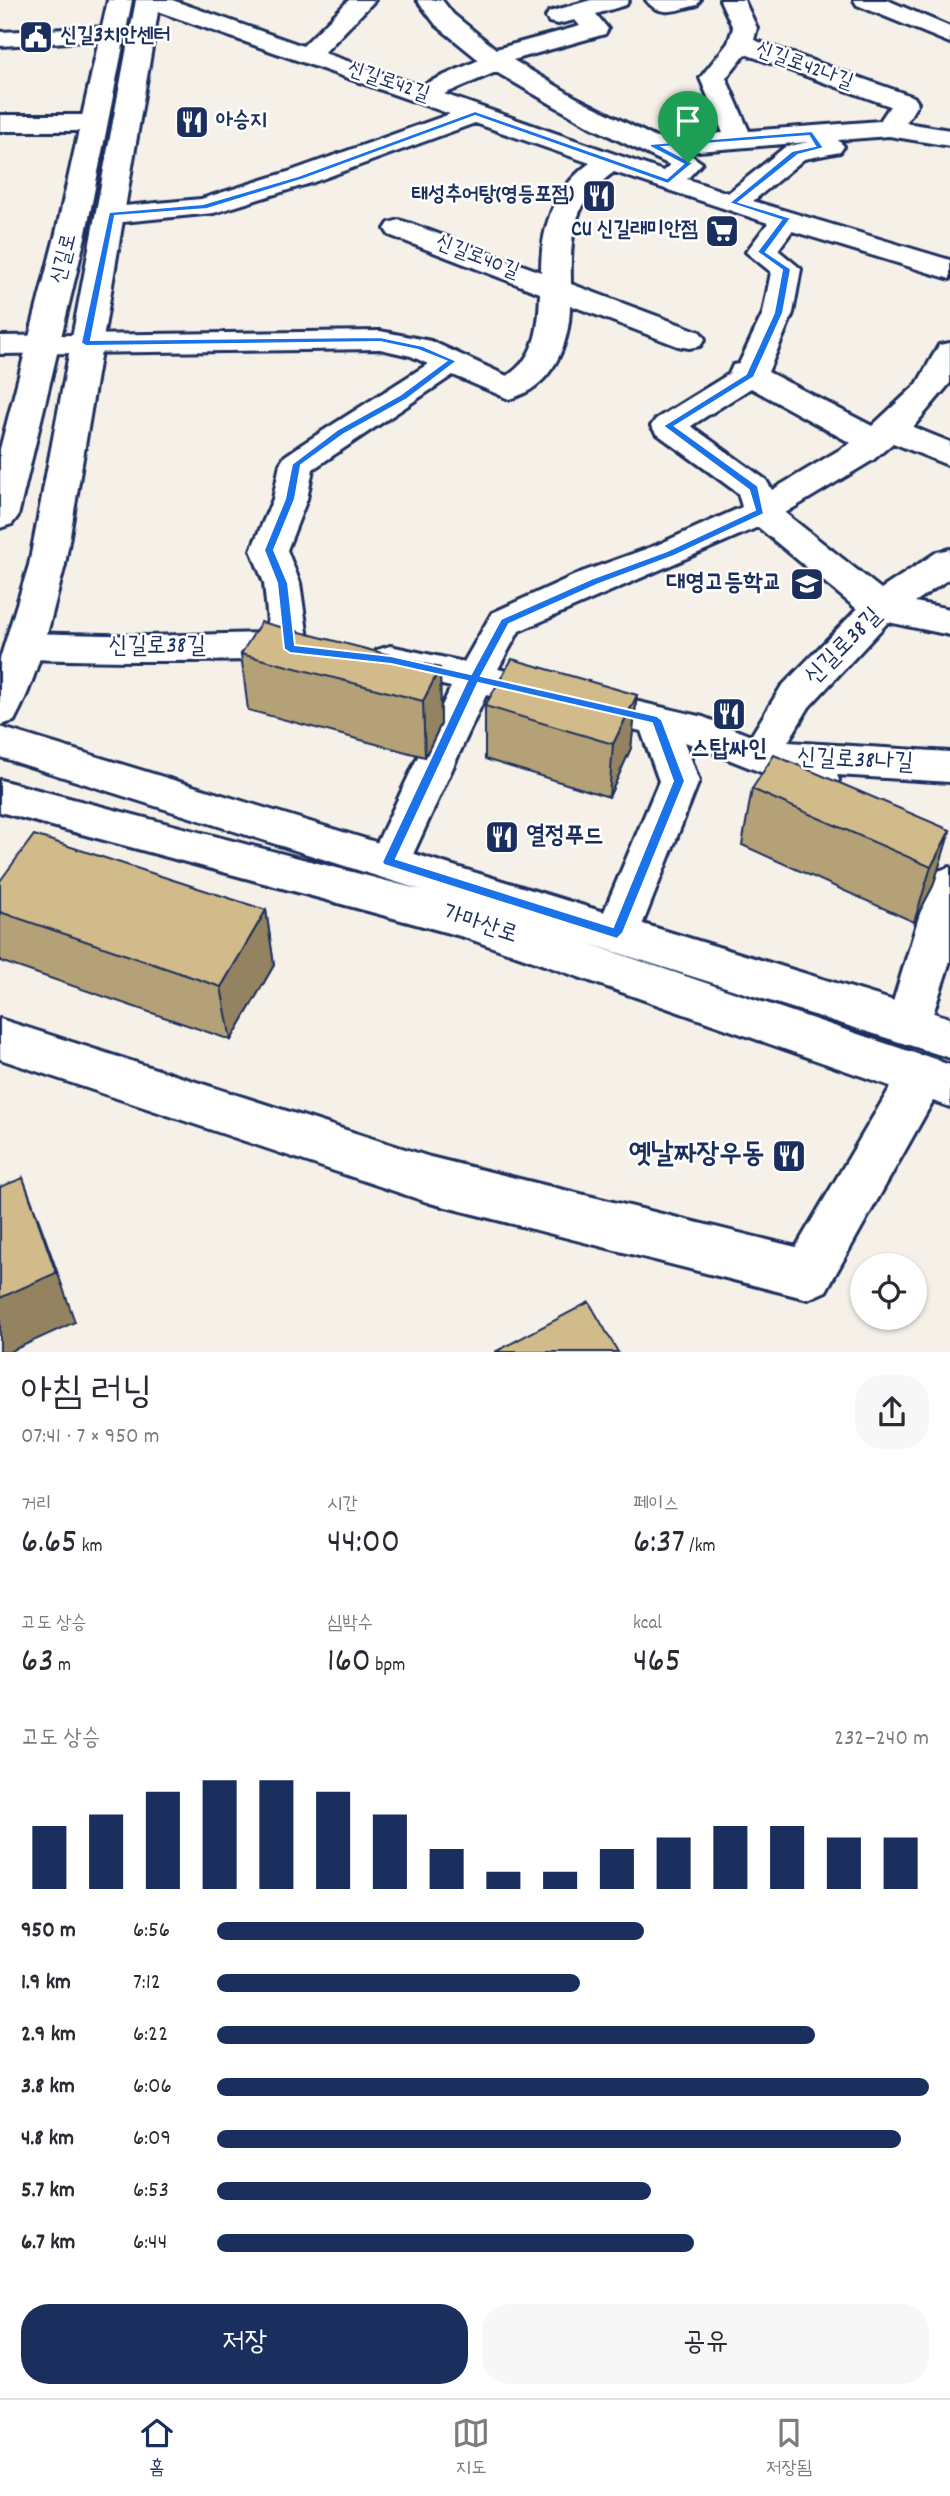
<!DOCTYPE html>
<html lang="ko">
<meta charset="utf-8">
<style>
body{margin:0;font-family:Dekko,"Poor Story",sans-serif;background:#f7f7f7;color:#2b2b33;height:100vh;display:flex;flex-direction:column;font-size:26px;white-space:nowrap}
*{box-sizing:border-box;margin:0}
p{font-size:23px;color:#7c7c81}
.icon{flex:none;width:38px;height:38px;fill:none;stroke:currentColor;stroke-width:2;stroke-linecap:round;stroke-linejoin:round}
.map{position:relative;height:1352px;overflow:hidden}
.panel{display:flex;flex-direction:column;background:#fff;flex:1}
.panel>*{flex:none}
.controls{position:absolute;left:850px;top:1253px;display:grid;gap:14px}
.controls a{display:grid;place-items:center;width:77px;height:77px;border-radius:50%;background:#fff;box-shadow:0 2px 5px #0004;font-size:35px}
.pin{position:absolute;display:grid;place-items:center;width:60px;height:60px;color:#fff;margin:-72px -30px;border-radius:50% 50% 50% 0;rotate:-45deg;box-shadow:0 0 7px #0007}
.pin .icon{rotate:45deg}
.round{display:grid;place-items:center;flex:none;width:74px;height:74px;border-radius:28px;background:#f7f7f7}
.overview{display:flex;align-items:center;justify-content:space-between;height:119px;padding:0 21px}
h1{font-size:38px;font-weight:600;line-height:52px}
.figures{display:grid;grid-template-columns:repeat(3,1fr);gap:10px;height:119px;padding:7px 21px}
.figures div{display:grid;align-content:center}
.figures b{font-size:35px;font-weight:600}
.figures small{font-size:19px;font-weight:400}
.figures p{font-size:19px}
.chart{height:196px;padding:14px 21px}
.chart p{display:flex;justify-content:space-between}
.chart svg{width:100%;height:126px;margin-top:7px;stroke:#1b2f5e;stroke-width:6}
.button{display:flex;gap:14px;margin-top:auto;padding:14px 21px}
.button a{flex:1;height:80px;border-radius:28px;background:#1b2f5e;color:#fff;font-size:28px;font-weight:600;line-height:80px;text-align:center}
.button a+a{background:#f7f7f7;color:#2b2b33}
ul{padding:0 21px;list-style:none;font-size:23px}
li{display:grid;grid-template-columns:112px 84px 1fr;align-items:center;height:52px}
li i{height:18px;border-radius:9px;background:#1b2f5e}
.dock{display:flex;justify-content:space-around;align-items:center;height:98px;border-top:2px solid #e1e1e2;background:#fff;font-size:19px;color:#7c7c81}
.dock a{display:grid;justify-items:center;gap:4px}
.dock .selected{color:#1b2f5e}
.map>svg:first-child{display:block}
</style>
<div class="map">
<svg width="950" height="1352" viewBox="0 0 950 1352">
<rect width="100%" height="100%" fill="#f6f1e8"/>
<filter id="ink" filterUnits="userSpaceOnUse"><feTurbulence type="fractalNoise" baseFrequency=".0143" numOctaves="2"/><feDisplacementMap in="SourceGraphic" scale="14" xChannelSelector="R" yChannelSelector="G"/><feConvolveMatrix kernelMatrix="1 2 1 2 8 2 1 2 1" color-interpolation-filters="sRGB"/></filter>
<g filter="url(#ink)">
<g fill="none" stroke-linecap="round" stroke-linejoin="round">
<!-- minor casing -->
<g stroke="#1b2f5e" stroke-width="6">
<path id="minor" d="M 137,0 L 172,0 L 303,46 L 349,0 L 375,0 L 324,53 L 420,86 L 479,60 L 436,25 L 417,0 L 442,0 L 453,14 L 496,49 L 580,26 L 575,20 L 558,24 L 549,22 L 546,17 L 549,12 L 591,0 L 629,0 L 626,5 L 596,14 L 608,29 L 605,34 L 513,60 L 575,97 L 656,138 L 723,133 L 700,78 L 728,43 L 733,28 L 720,0 L 744,0 L 757,28 L 754,40 L 914,97 L 918,103 L 906,123 L 950,130 L 950,146 L 889,136 L 838,140 L 844,146 L 840,152 L 804,159 L 753,201 L 950,260 L 950,279 L 792,231 L 778,250 L 801,269 L 793,313 L 768,372 L 872,426 L 917,384 L 939,345 L 950,343 L 950,383 L 913,427 L 950,442 L 950,466 L 893,443 L 873,460 L 785,513 L 881,589 L 937,552 L 950,549 L 950,578 L 915,602 L 950,609 L 950,635 L 888,622 L 809,707 L 788,742 L 950,752 L 950,782 L 837,775 L 839,780 L 833,791 L 819,795 L 685,742 L 699,781 L 639,933 L 633,946 L 617,951 L 601,946 L 595,933 L 659,781 L 641,731 L 486,695 L 404,874 L 389,879 L 374,874 L 368,862 L 451,687 L 377,670 L 371,660 L 377,650 L 390,646 L 464,662 L 492,613 L 582,572 L 657,545 L 742,507 L 738,493 L 656,433 L 651,426 L 656,419 L 729,374 L 733,365 L 739,364 L 763,313 L 771,272 L 746,252 L 768,223 L 614,172 C 572,202 570,235 571,284 L 700,332 L 705,339 L 700,346 L 689,348 L 678,346 L 570,305 C 570,345 552,388 509,399 L 453,375 L 313,469 L 307,499 L 287,550 L 300,583 L 308,639 L 312,640 L 318,650 L 312,660 C 292,665 270,659 249,660 C 174,662 99,661 24,659 L 11,655 L 5,646 L 11,637 L 24,633 L 146,636 L 269,633 L 264,583 L 251,550 L 273,499 L 280,464 L 285,456 L 304,443 L 428,364 L 411,356 L 380,349 L 0,354 L 0,336 L 380,331 L 431,341 L 507,376 C 537,357 539,325 540,293 L 389,235 L 385,229 L 389,223 L 399,220 L 409,223 L 541,272 C 541,228 553,190 590,163 L 475,123 L 311,183 L 214,213 L 112,223 L 102,220 L 98,214 L 102,208 L 201,199 L 291,171 L 450,114 L 140,5 ZM 745,54 L 890,106 L 880,121 L 749,131 L 726,78 ZM 496,72 L 589,126 L 670,165 L 663,171 L 444,94 ZM 808,142 L 785,147 L 728,193 L 687,179 L 702,163 L 686,152 ZM 751,388 L 851,443 L 772,490 L 766,480 L 691,426 ZM 758,527 L 857,609 L 781,687 L 751,736 L 703,717 L 498,669 L 519,631 Z
M 646,0 L 700,0 L 697,5 C 678,10 659,18 646,0 Z
M 854,0 L 887,0 L 950,27 L 950,43 L 857,5 Z
M 111,27 L 120,29 L 123,34 L 120,39 L 0,46 L 0,32 Z
M 0,115 L 93,115 L 102,117 L 106,123 L 102,129 L 93,131 L 0,131 Z
M 950,867 L 950,961 L 925,1039 L 909,1045 L 893,1039 L 886,1025 L 929,884 L 935,872 Z
M 0,1019 L 430,1157 L 796,1247 L 906,1061 L 923,1055 L 940,1061 L 947,1076 L 826,1291 L 808,1299 L 430,1203 L 0,1059 Z"/>
</g>
<!-- major casing -->
<g stroke="#1b2f5e" stroke-width="6">
<path id="major" d="M 108,0 L 132,0 L 86,233 L 18,516 L 12,524 L 0,528 L 0,449 L 56,233 Z
M 136,0 L 160,0 L 65,565 C 51,616 40,674 14,721 L 0,725 L 0,659 L 29,565 Z
M 0,727 L 950,1018 L 950,1058 L 590,944 L 950,1065 L 950,1107 L 464,937 L 0,812 L 0,780 L 421,890 L 0,757 Z"/>
</g>
<!-- minor -->
<use href="#minor" fill="#fff" fill-rule="evenodd"/>
<!-- major -->
<use href="#major" fill="#fff" fill-rule="evenodd"/>
</g>
<!-- wall -->
<path fill="#b5a177" stroke="#1b2f5e" stroke-width="2" d="M 241,654 L 440,668 L 441,724 L 425,757 L 248,710 Z
M 637,695 L 631,748 L 609,797 L 485,759 L 485,706 Z
M 752,789 L 950,830 L 933,886 L 914,922 L 742,845 Z
M 0,881 L 266,910 L 274,965 L 231,1040 L 0,961 Z"/>
<!-- shaded-wall -->
<path fill="#938361" stroke="#1b2f5e" stroke-width="2" d="M 440,668 L 441,724 L 425,757 L 423,701 Z
M 637,695 L 631,748 L 609,797 L 613,744 Z
M 950,831 L 933,886 L 914,922 L 931,867 Z
M 266,910 L 274,965 L 231,1040 L 221,987 Z
M 23,1178 L 42,1229 L 75,1322 L 9,1352 L 0,1352 L 0,1298 Z"/>
<!-- building -->
<path fill="#d2bb8a" stroke="#1b2f5e" stroke-width="2" d="M 261,622 L 440,668 L 423,701 L 241,654 Z
M 512,659 L 637,695 L 613,744 L 485,706 Z
M 774,755 L 950,830 L 931,867 L 752,789 Z
M 34,835 L 266,910 L 221,987 L 0,912 L 0,881 Z
M 23,1178 L 56,1273 L 0,1298 L 0,1187 Z
M 589,1302 L 618,1352 L 495,1352 Z"/>
</g>
<!-- route -->
<path fill="#1a73e8" stroke="#fff" stroke-width="2" fill-rule="evenodd" d="M 475,111 L 667,178 L 683,164 L 650,147 L 650,144 L 812,131 L 824,148 L 798,155 L 739,202 L 791,218 L 766,252 L 791,269 L 783,313 L 754,377 L 675,426 L 758,486 L 764,514 L 674,556 L 599,584 L 509,624 L 481,676 L 657,716 L 662,720 L 685,781 L 623,933 L 617,939 L 384,865 L 382,862 L 467,681 L 391,664 L 290,653 L 284,649 L 277,583 L 264,550 L 285,499 L 292,464 L 337,430 L 400,395 L 446,361 L 418,350 L 380,342 L 86,346 L 81,343 L 109,212 L 203,204 L 298,176 ZM 475,116 L 668,184 L 693,163 L 663,147 L 809,136 L 815,146 L 792,151 L 729,203 L 781,220 L 757,252 L 782,270 L 774,313 L 746,374 L 663,426 L 749,490 L 755,510 L 667,551 L 591,579 L 501,619 L 471,674 L 391,656 L 295,645 L 288,583 L 274,550 L 295,499 L 301,465 L 344,434 L 407,399 L 457,361 L 423,346 L 380,337 L 91,340 L 115,216 L 207,209 L 304,179 ZM 478,683 L 652,723 L 673,781 L 613,927 L 396,859 Z"/>
<!-- icons -->
<defs>
<g id="civic-square" transform="scale(1.75)"><rect x="-9" y="-9" width="18" height="18" rx="4" fill="#1b2f5e" stroke="#fff"/><path d="M-.6-6.5H3V-4.5H.6V-3L4-1V1h2V6H-6V1h2V-1L-.6-3ZM-1.2 2.5V6h2.4V2.5Z" fill="#fff"/></g>
<g id="restaurant-square" transform="scale(1.75)"><rect x="-9" y="-9" width="18" height="18" rx="4" fill="#1b2f5e" stroke="#fff"/><path d="M-5-6h1v4h1v-4h1v4h1v-4h1v5L-1.5 .5V6h-2V.5L-5-1ZM5-6V6H3V1.5H1.5Q1.5-4 5-6Z" fill="#fff"/></g>
<g id="supermarket-square" transform="scale(1.75)"><rect x="-9" y="-9" width="18" height="18" rx="4" fill="#1b2f5e" stroke="#fff"/><path d="M-6-5.5h2.5l.6 2H6L4.5 2H-2.5L-4.4-4H-6ZM-1.5 3.2a1.3 1.3 0 1 0 .1 0ZM3 3.2a1.3 1.3 0 1 0 .1 0Z" fill="#fff"/></g>
<g id="school-square" transform="scale(1.75)"><rect x="-9" y="-9" width="18" height="18" rx="4" fill="#1b2f5e" stroke="#fff"/><path d="M0-5L7-2L0 1L-7-2ZM-4 1L0 2.5L4 1V4Q0 6-4 4Z" fill="#fff"/></g>
</defs>
<g fill-rule="evenodd">
<use href="#civic-square" x="36" y="37"/>
<use href="#restaurant-square" x="192" y="122"/>
<use href="#restaurant-square" x="599" y="196"/>
<use href="#supermarket-square" x="722" y="231"/>
<use href="#school-square" x="807" y="584"/>
<use href="#restaurant-square" x="729" y="714"/>
<use href="#restaurant-square" x="502" y="837"/>
<use href="#restaurant-square" x="789" y="1156"/>
</g>
<g text-anchor="middle" dominant-baseline="central" stroke-width="5" stroke-linejoin="round" paint-order="stroke">
<!-- far-poi labels -->
<g font-size="21" font-weight="bold" fill="#1b2f5e" stroke="#fff" text-anchor="start">
<text x="60" y="37">신길3치안센터</text>
<text x="216" y="122">아승지</text>
<text x="574" y="196" text-anchor="end">태성추어탕(영등포점)</text>
<text x="698" y="231" text-anchor="end">CU 신길래미안점</text>
</g>
<!-- far-street labels -->
<g font-size="21" fill="#1b2f5e" stroke="#fff">
<text transform="translate(804 67) rotate(20)">신길로42나길</text>
<text transform="translate(388 83) rotate(19)">신길로42길</text>
<text transform="translate(477 258) rotate(21)">신길로40길</text>
<text transform="translate(65 259) rotate(-76)">신길로</text>
</g>
<!-- poi labels -->
<g font-size="24" font-weight="bold" fill="#1b2f5e" stroke="#fff" text-anchor="end">
<text x="782" y="584">대영고등학교</text>
<text x="729" y="750" text-anchor="middle">스탑싸인</text>
<text x="526" y="837" text-anchor="start">열정푸드</text>
</g>
<!-- street labels -->
<g font-size="24" fill="#1b2f5e" stroke="#fff">
<text x="157" y="647">신길로38길</text>
<text transform="translate(844 647) rotate(-45)">신길로38길</text>
<text transform="translate(855 761) rotate(3)">신길로38나길</text>
<text transform="translate(480 925) rotate(18)">가마산로</text>
</g>
<!-- near-poi labels -->
<g font-size="28" font-weight="bold" fill="#1b2f5e" stroke="#fff" text-anchor="end">
<text x="764" y="1156">옛날짜장우동</text>
</g>
</g>
</svg>
<div class="controls">
<a><svg class="icon" aria-label="locate" viewBox="0 0 24 24"><circle cx="12" cy="12" r="6"/><path d="M12 2v4M12 18v4M2 12h4M18 12h4"/></svg></a>
</div>
<div class="pin" style="left:688px;top:163px;background:#1e9e55"><svg class="icon" aria-label="arrive" viewBox="0 0 24 24"><path d="M6 21V4h12l-3 4 3 4H6"/></svg></div>
</div>
<section class="panel">
<div class="overview"><div><h1>아침 러닝</h1><p>07:41 · 7 × 950 m</p></div><a class="round"><svg class="icon" aria-label="share" viewBox="0 0 24 24"><path d="M12 15V3M7 8l5-5 5 5M5 13v7h14v-7"/></svg></a></div>
<div class="figures">
<div><p>거리</p><b>6.65<small> km</small></b></div>
<div><p>시간</p><b>44:00</b></div>
<div><p>페이스</p><b>6:37<small> /km</small></b></div>
</div>
<div class="figures">
<div><p>고도 상승</p><b>63<small> m</small></b></div>
<div><p>심박수</p><b>160<small> bpm</small></b></div>
<div><p>kcal</p><b>465</b></div>
</div>
<div class="chart"><p><span>고도 상승</span>232–240 m</p>
<svg viewBox="0 0 160 44" preserveAspectRatio="none"><path d="M5 44V22M15 44V18M25 44V10M35 44V6M45 44V6M55 44V10M65 44V18M75 44V30M85 44V38M95 44V38M105 44V30M115 44V26M125 44V22M135 44V22M145 44V26M155 44V26"/></svg>
</div>
<ul>
<li><b>950 m</b>6:56<i style="width:60%"></i></li>
<li><b>1.9 km</b>7:12<i style="width:51%"></i></li>
<li><b>2.9 km</b>6:22<i style="width:84%"></i></li>
<li><b>3.8 km</b>6:06<i style="width:100%"></i></li>
<li><b>4.8 km</b>6:09<i style="width:96%"></i></li>
<li><b>5.7 km</b>6:53<i style="width:61%"></i></li>
<li><b>6.7 km</b>6:44<i style="width:67%"></i></li>
</ul>
<div class="button"><a>저장</a><a>공유</a></div>
</section>
<nav class="dock">
<a class="selected"><svg class="icon" aria-label="home" viewBox="0 0 24 24"><path d="M3 11l9-7 9 7M6 9v11h12V9"/></svg>홈</a>
<a><svg class="icon" aria-label="map" viewBox="0 0 24 24"><path d="M3 6l6-2 6 2 6-2v14l-6 2-6-2-6 2zM9 4v14M15 6v14"/></svg>지도</a>
<a><svg class="icon" aria-label="saved" viewBox="0 0 24 24"><path d="M7 4h10v16l-5-4-5 4z"/></svg>저장됨</a>
</nav>
